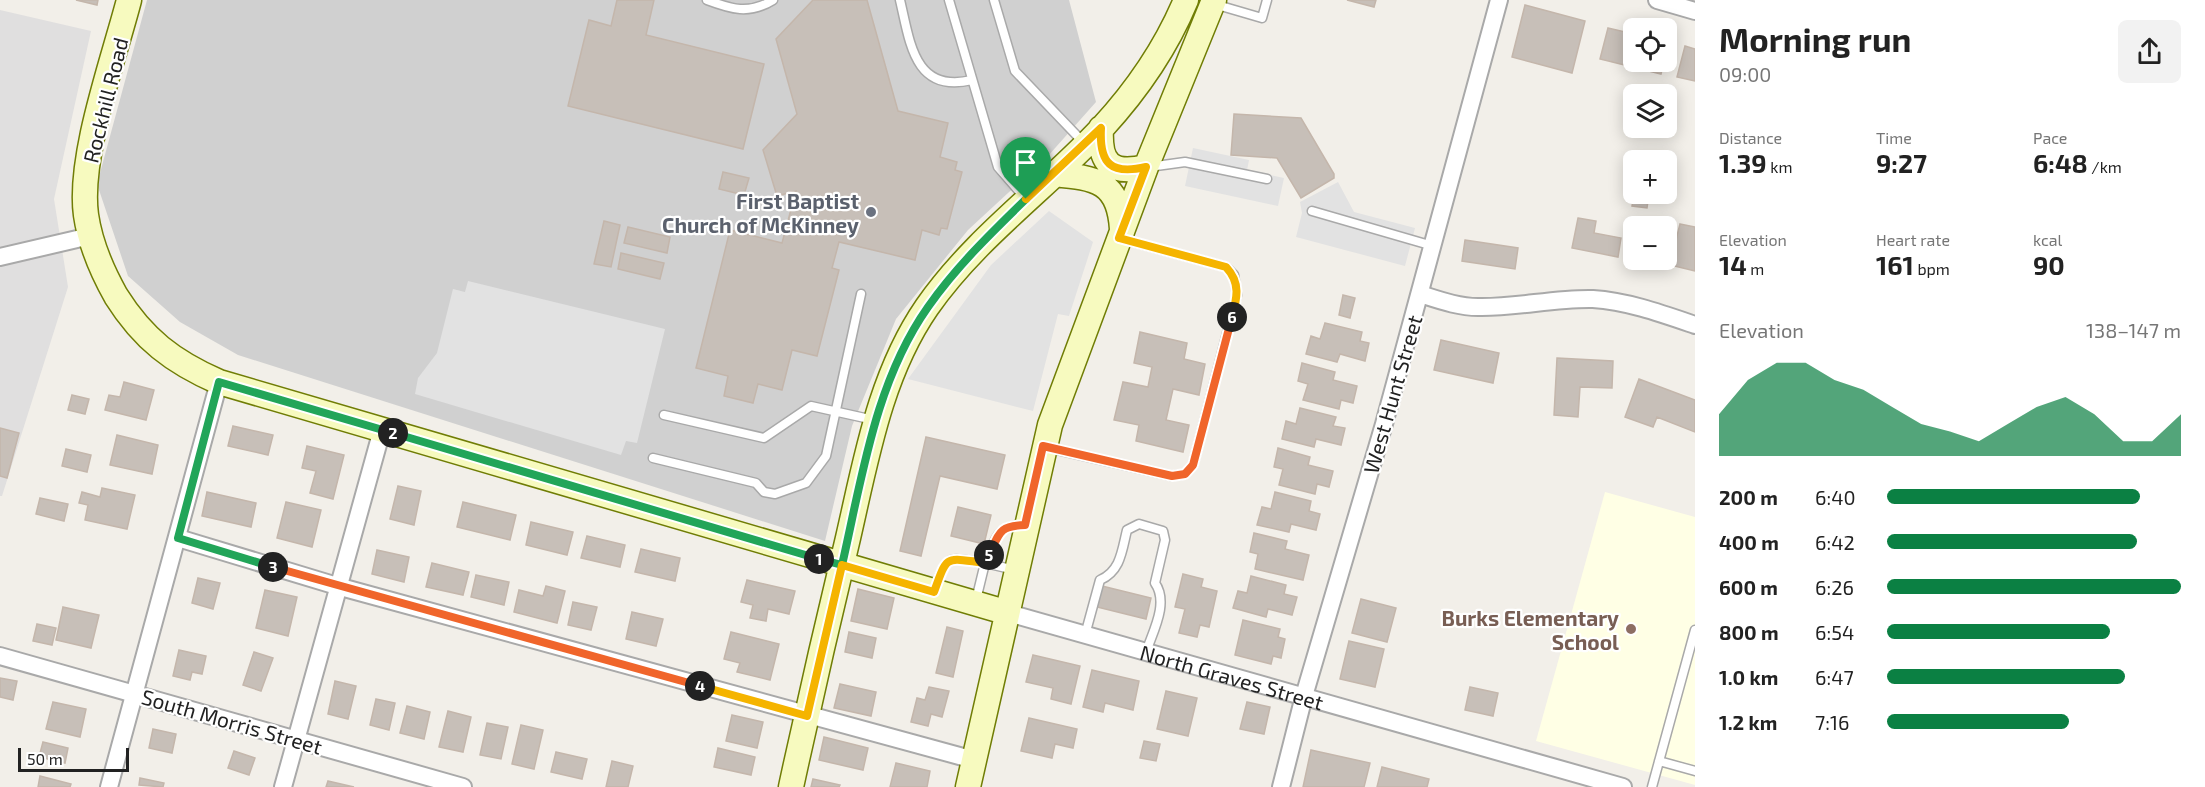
<!DOCTYPE html>
<meta charset="utf-8">
<style>
body{margin:0;font-family:"Exo 2",sans-serif;background:#f2f2f2;color:#222;height:100vh;display:flex;flex-direction:column;font-size:22px;white-space:nowrap}
*{box-sizing:border-box;margin:0}
p{font-size:20px;color:#767676}
.icon{flex:none;width:33px;height:33px;fill:none;stroke:currentColor;stroke-width:2;stroke-linecap:round;stroke-linejoin:round}
.map{position:relative;flex:1;overflow:hidden}
.details{display:flex;flex-direction:column;background:#fff;width:510px}
.details>*{flex:none}
.buttons{position:absolute;left:1623px;top:18px;display:grid;gap:12px}
.buttons a{display:grid;place-items:center;width:54px;height:54px;border-radius:9px;background:#fff;box-shadow:0 3px 15px #0003;font-size:30px}
.scale{position:absolute;left:18px;bottom:15px;width:111px;box-sizing:border-box;padding-left:6px;border:3px solid #222;border-top:0;font-size:16px;line-height:21px;white-space:nowrap;color:#222;-webkit-text-stroke:4px #fff;paint-order:stroke}
.pin{position:absolute;display:grid;place-items:center;width:51px;height:51px;color:#fff;margin:-62px -26px;border-radius:50% 50% 50% 0;rotate:-45deg;box-shadow:0 0 6px #0007}
.pin .icon{rotate:45deg}
.km{position:absolute;width:30px;height:30px;margin:-15px;border-radius:50%;background:#222;color:#fff;font-size:16px;line-height:30px;text-align:center}
.round{display:grid;place-items:center;flex:none;width:63px;height:63px;border-radius:9px;background:#f2f2f2}
.headline{display:flex;align-items:center;justify-content:space-between;height:102px;padding:0 24px}
h1{font-size:33px;font-weight:700;line-height:45px}
.metrics{display:grid;grid-template-columns:repeat(3,1fr);gap:9px;height:102px;padding:6px 24px}
.metrics div{display:grid;align-content:center}
.metrics b{font-size:26px;font-weight:700}
.metrics small{font-size:16px;font-weight:400}
.metrics p{font-size:16px}
.chart{height:168px;padding:12px 24px}
.chart p{display:flex;justify-content:space-between}
.chart svg{width:100%;height:108px;margin-top:6px;fill:#0b8043;opacity:.7}
ul{padding:0 24px;list-style:none;font-size:20px}
li{display:grid;grid-template-columns:96px 72px 1fr;align-items:center;height:45px}
li i{height:15px;border-radius:8px;background:#0b8043}
main{display:flex;flex:1;min-height:0}
.map>svg:first-child{display:block}
</style>
<main>
<div class="map">
<svg width="1695" height="787" viewBox="0 0 1695 787">
<rect width="100%" height="100%" fill="#f2efe9"/>
<!-- residential -->
<path fill="#e0dfdf" d="M 0,10 L 91,31 L 54,199 L 68,287 L 2,496 L 0,496 Z"/>
<!-- education -->
<path fill="#ffffe5" d="M 1605,492 L 1695,517 L 1695,785 L 1536,741 Z"/>
<!-- religious -->
<path fill="#d0d0d0" d="M 147,0 L 1069,0 L 1096,102 L 1048,156 L 968,230 L 896,319 L 852,426 L 825,541 L 238,355 L 180,322 L 128,276 L 97,184 Z"/>
<!-- parking -->
<path fill="#e2e2e2" d="M 1193,148 L 1249,160 L 1247,170 L 1284,178 L 1278,206 L 1185,186 Z
M 1338,182 L 1354,212 L 1415,228 L 1405,266 L 1296,237 L 1302,213 L 1300,202 Z
M 1049,211 L 1093,242 L 1069,316 L 1058,314 L 1033,411 L 908,379 L 991,265 Z
M 468,281 L 665,329 L 637,443 L 626,441 L 621,455 L 415,394 L 418,378 L 437,353 L 453,289 L 465,292 Z"/>
<!-- building -->
<path fill="#c7bfb8" stroke="#c4b6ab" stroke-width="1.5" d="M 76,0 L 98,0 L 97,5 Z
M 617,0 L 654,0 L 646,35 L 764,64 L 743,149 L 568,106 L 589,20 L 611,26 Z
M 813,0 L 867,0 L 898,111 L 948,123 L 940,157 L 957,162 L 955,170 L 962,172 L 947,229 L 941,228 L 939,235 L 922,230 L 915,260 L 839,242 L 832,268 L 839,270 L 817,356 L 792,350 L 782,390 L 758,384 L 753,403 L 724,396 L 728,376 L 696,368 L 730,230 L 782,243 L 796,191 L 777,196 L 763,150 L 797,114 L 776,39 Z
M 1347,0 L 1376,0 L 1374,7 Z
M 1525,5 L 1585,21 L 1572,73 L 1512,57 Z
M 1608,28 L 1634,34 L 1634,62 L 1664,62 L 1661,74 L 1600,59 Z
M 1685,46 L 1695,49 L 1695,81 L 1677,77 Z
M 1234,114 L 1301,118 L 1334,174 L 1334,178 L 1301,198 L 1277,158 L 1231,155 Z
M 723,172 L 749,178 L 744,195 L 719,189 Z
M 1634,194 L 1649,194 L 1647,208 L 1632,206 Z
M 1578,218 L 1596,221 L 1594,233 L 1621,238 L 1618,257 L 1572,248 Z
M 604,221 L 620,225 L 611,267 L 594,264 Z
M 1680,224 L 1695,227 L 1695,271 L 1662,263 L 1663,260 L 1666,260 L 1668,238 L 1676,240 Z
M 628,227 L 670,237 L 667,253 L 624,243 Z
M 1465,240 L 1518,248 L 1515,269 L 1462,261 Z
M 621,253 L 664,263 L 660,279 L 618,269 Z
M 1343,295 L 1355,298 L 1350,318 L 1339,315 Z
M 1325,323 L 1362,332 L 1360,341 L 1369,343 L 1365,361 L 1340,354 L 1337,362 L 1306,354 L 1311,336 L 1320,339 Z
M 1140,332 L 1187,343 L 1184,359 L 1205,364 L 1199,395 L 1173,389 L 1166,420 L 1189,425 L 1183,452 L 1136,441 L 1139,425 L 1114,420 L 1123,382 L 1148,387 L 1152,367 L 1134,363 Z
M 1441,340 L 1499,353 L 1493,383 L 1434,370 Z
M 1557,358 L 1613,361 L 1612,388 L 1580,387 L 1578,417 L 1554,415 Z
M 1302,363 L 1335,372 L 1333,380 L 1357,386 L 1353,403 L 1341,400 L 1339,409 L 1303,400 L 1308,384 L 1298,381 Z
M 1639,379 L 1695,400 L 1695,432 L 1657,417 L 1653,427 L 1625,417 Z
M 124,382 L 154,390 L 146,420 L 105,410 L 109,395 L 120,397 Z
M 72,395 L 89,399 L 85,414 L 68,410 Z
M 1300,408 L 1336,417 L 1333,426 L 1345,428 L 1341,445 L 1316,439 L 1314,447 L 1282,439 L 1286,421 L 1296,424 Z
M 233,426 L 273,435 L 268,455 L 228,446 Z
M 0,428 L 19,433 L 7,478 L 0,476 Z
M 117,435 L 158,445 L 152,474 L 110,465 Z
M 926,437 L 1005,455 L 997,489 L 940,476 L 921,556 L 900,551 Z
M 307,446 L 344,455 L 333,499 L 310,493 L 316,471 L 302,468 Z
M 1278,448 L 1310,457 L 1308,465 L 1333,471 L 1329,487 L 1317,484 L 1315,494 L 1279,485 L 1283,469 L 1274,467 Z
M 66,449 L 91,455 L 87,472 L 62,466 Z
M 398,486 L 421,491 L 414,525 L 390,519 Z
M 102,488 L 135,495 L 127,529 L 85,520 L 88,505 L 79,503 L 82,492 L 100,497 Z
M 207,492 L 256,503 L 251,527 L 202,516 Z
M 1275,492 L 1311,501 L 1309,511 L 1320,514 L 1316,530 L 1291,524 L 1289,532 L 1257,525 L 1262,507 L 1271,509 Z
M 40,498 L 68,504 L 64,521 L 36,514 Z
M 286,502 L 321,510 L 312,547 L 277,538 Z
M 463,502 L 516,515 L 510,540 L 457,527 Z
M 958,507 L 991,515 L 984,544 L 951,536 Z
M 531,522 L 573,532 L 567,555 L 526,545 Z
M 1254,533 L 1287,541 L 1285,549 L 1309,555 L 1303,580 L 1255,569 L 1258,554 L 1250,552 Z
M 587,536 L 625,545 L 620,567 L 581,558 Z
M 641,549 L 680,558 L 675,581 L 635,572 Z
M 377,550 L 409,557 L 404,582 L 372,574 Z
M 432,563 L 469,572 L 463,595 L 426,587 Z
M 1183,574 L 1203,579 L 1201,587 L 1217,591 L 1209,627 L 1200,625 L 1197,637 L 1179,633 L 1185,609 L 1175,607 Z
M 476,575 L 509,582 L 504,605 L 471,597 Z
M 1251,576 L 1286,585 L 1284,594 L 1297,597 L 1292,615 L 1268,609 L 1266,617 L 1233,608 L 1238,591 L 1247,593 Z
M 198,578 L 220,583 L 213,609 L 192,603 Z
M 747,580 L 795,591 L 789,614 L 768,609 L 766,621 L 750,618 L 753,605 L 741,602 Z
M 546,586 L 565,591 L 557,623 L 514,612 L 519,590 L 543,596 Z
M 1102,586 L 1151,598 L 1146,619 L 1097,607 Z
M 858,589 L 894,598 L 887,629 L 851,621 Z
M 265,590 L 297,597 L 288,636 L 256,628 Z
M 1361,599 L 1396,608 L 1387,642 L 1352,633 Z
M 573,602 L 597,607 L 591,630 L 568,625 Z
M 63,607 L 99,615 L 91,648 L 56,640 Z
M 632,612 L 663,619 L 656,646 L 626,639 Z
M 1243,620 L 1280,629 L 1278,637 L 1285,639 L 1281,658 L 1273,656 L 1271,664 L 1235,655 Z
M 37,624 L 56,628 L 52,645 L 33,641 Z
M 947,627 L 963,631 L 953,677 L 936,673 Z
M 731,632 L 779,644 L 770,680 L 737,672 L 740,663 L 724,659 Z
M 849,632 L 876,638 L 872,658 L 845,652 Z
M 1349,641 L 1384,649 L 1375,687 L 1340,679 Z
M 179,650 L 206,656 L 202,674 L 192,672 L 190,680 L 173,676 Z
M 254,652 L 273,658 L 261,691 L 243,685 Z
M 1033,655 L 1080,666 L 1071,704 L 1051,699 L 1053,688 L 1026,682 Z
M 1092,670 L 1139,681 L 1133,710 L 1105,703 L 1103,712 L 1083,707 Z
M 0,678 L 17,681 L 13,700 L 0,697 Z
M 335,681 L 356,686 L 348,719 L 328,714 Z
M 840,684 L 876,692 L 871,716 L 834,708 Z
M 929,687 L 949,691 L 942,717 L 931,714 L 928,726 L 911,722 L 917,698 L 925,700 Z
M 1470,687 L 1498,693 L 1493,716 L 1465,710 Z
M 1166,691 L 1197,698 L 1188,736 L 1157,729 Z
M 376,699 L 395,703 L 389,730 L 370,725 Z
M 53,702 L 86,709 L 80,737 L 46,729 Z
M 1247,702 L 1270,707 L 1264,734 L 1240,729 Z
M 407,706 L 430,712 L 424,739 L 400,733 Z
M 448,711 L 471,717 L 463,752 L 439,747 Z
M 732,715 L 763,722 L 757,748 L 726,741 Z
M 1029,718 L 1077,729 L 1073,748 L 1055,744 L 1052,758 L 1021,751 Z
M 487,723 L 508,727 L 501,759 L 480,755 Z
M 521,725 L 543,730 L 534,769 L 512,764 Z
M 153,729 L 176,734 L 172,753 L 149,748 Z
M 824,737 L 868,748 L 863,770 L 819,760 Z
M 1144,741 L 1160,744 L 1156,761 L 1140,758 Z
M 43,742 L 68,748 L 65,763 L 39,757 Z
M 718,748 L 755,757 L 751,775 L 714,767 Z
M 1311,750 L 1370,763 L 1364,787 L 1303,787 Z
M 234,751 L 255,758 L 249,775 L 228,768 Z
M 556,752 L 587,759 L 582,779 L 551,772 Z
M 612,761 L 633,766 L 628,787 L 606,787 Z
M 896,763 L 930,771 L 927,787 L 890,787 Z
M 1382,767 L 1429,779 L 1427,787 L 1377,787 Z
M 40,776 L 71,784 L 70,787 L 38,787 Z
M 140,778 L 164,783 L 163,787 L 139,785 Z
M 813,779 L 840,785 L 839,787 L 811,787 Z
M 328,781 L 354,787 L 326,787 Z"/>
<g fill="none" stroke-linecap="round" stroke-linejoin="round">
<!-- lane casing -->
<g stroke="#a9a9a9" stroke-width="11">
<path id="lane" d="M 707,0 C 731,9 749,15 773,0
M 900,0 C 910,42 914,94 972,80
M 949,0 L 998,167 L 1026,199
M 994,0 L 1015,71 L 1084,143
M 1214,4 L 1262,18 L 1267,0
M 1149,167 L 1185,162 L 1267,179
M 1312,211 L 1433,246
M 664,415 L 764,438 L 811,406 L 874,420
M 1048,448 L 1171,476 L 1185,474 L 1193,465 L 1237,295 L 1234,275 L 1226,267 L 1122,239
M 653,458 L 756,483 L 764,492 L 775,494 L 806,483 L 826,456 L 861,294
M 1015,570 L 985,563 C 996,539 995,526 1024,525
M 934,590 C 949,552 946,558 985,563 L 976,600
M 1085,635 L 1100,580 C 1121,571 1122,550 1127,530 L 1139,524 L 1163,531 L 1165,540 L 1155,583 C 1169,603 1153,631 1146,652
M 1659,761 L 1695,771
M 1652,787 L 1695,630"/>
</g>
<!-- street casing -->
<g stroke="#a9a9a9" stroke-width="20">
<g id="street">
<path d="M 1657,0 L 1695,11"/>
<path d="M 0,257 L 90,236"/>
<path d="M 1420,294 C 1439,300 1458,307 1478,307 C 1516,308 1554,298 1593,299 C 1627,301 1663,314 1695,325"/>
<path d="M 178,538 L 337,586 L 974,760"/>
<path id="s1" d="M 1005,612 L 1623,787"/>
<path d="M 0,656 L 463,787"/>
<path d="M 109,787 L 219,382"/>
<path d="M 283,787 L 382,430"/>
<path d="M 1281,787 L 1304,696 L 1384,424 L 1499,0"/>
</g>
</g>
<!-- secondary casing -->
<g stroke="#707d05" stroke-width="27">
<path id="secondary" d="M 129,0 C 114,58 78,157 86,215 C 90,243 102,271 116,296 C 143,339 173,362 219,382 L 1005,612
M 1101,128 C 1099,164 1111,175 1146,167
M 1054,174 C 1096,178 1119,181 1122,229
M 791,787 C 809,704 828,621 848,538 C 866,460 880,375 927,307 C 975,238 1045,189 1102,128 C 1137,90 1166,48 1186,0
M 968,787 L 1050,425 L 1146,167 L 1214,0"/>
</g>
<!-- lane -->
<use href="#lane" stroke="#fff" stroke-width="8"/>
<!-- street -->
<use href="#street" stroke="#fff" stroke-width="16"/>
<!-- secondary -->
<use href="#secondary" stroke="#f7fabf" stroke-width="24"/>
</g>
<g fill="none" stroke-linecap="round" stroke-linejoin="round">
<!-- split-1 casing -->
<g stroke="#fff" stroke-width="12">
<path id="split-1" d="M 819,559 L 842,565 C 862,478 875,382 928,307 C 956,267 991,233 1026,199"/>
</g>
<!-- split-2 casing -->
<g stroke="#fff" stroke-width="12">
<path id="split-2" d="M 393,433 L 819,559"/>
</g>
<!-- split-3 casing -->
<g stroke="#fff" stroke-width="12">
<path id="split-3" d="M 273,567 L 178,538 L 219,382 L 393,433"/>
</g>
<!-- split-4 casing -->
<g stroke="#fff" stroke-width="12">
<path id="split-4" d="M 273,567 L 700,686"/>
</g>
<!-- split-5 casing -->
<g stroke="#fff" stroke-width="12">
<path id="split-5" d="M 700,686 L 807,716 L 842,565 L 934,592 C 948,553 945,558 985,563 L 989,555"/>
</g>
<!-- split-6 casing -->
<g stroke="#fff" stroke-width="12">
<path id="split-6" d="M 989,555 C 1000,532 999,526 1025,525 L 1043,446 L 1172,476 L 1185,474 L 1193,465 L 1232,317"/>
</g>
<!-- split-7 casing -->
<g stroke="#fff" stroke-width="12">
<path id="split-7" d="M 1026,199 L 1101,128 C 1099,164 1111,175 1146,167 L 1119,238 L 1226,267 C 1241,283 1237,298 1232,317"/>
</g>
<!-- split-1 -->
<use href="#split-1" stroke="#22a559" stroke-width="8"/>
<!-- split-2 -->
<use href="#split-2" stroke="#22a559" stroke-width="8"/>
<!-- split-3 -->
<use href="#split-3" stroke="#22a559" stroke-width="8"/>
<!-- split-4 -->
<use href="#split-4" stroke="#f0652b" stroke-width="8"/>
<!-- split-5 -->
<use href="#split-5" stroke="#f5b400" stroke-width="8"/>
<!-- split-6 -->
<use href="#split-6" stroke="#f0652b" stroke-width="8"/>
<!-- split-7 -->
<use href="#split-7" stroke="#f5b400" stroke-width="8"/>
</g>
<!-- markers -->
<circle fill="#6b7280" stroke="#fff" stroke-width="2" cx="871" cy="212" r="6"/>
<circle fill="#8d6e63" stroke="#fff" stroke-width="2" cx="1631" cy="629" r="6"/>
<g text-anchor="middle" dominant-baseline="central" stroke-width="4.5" stroke-linejoin="round" paint-order="stroke">
<!-- street labels -->
<g font-size="21" fill="#222" stroke="#fff">
<text transform="translate(105 100) rotate(-76)">Rockhill Road</text>
<text transform="translate(1392 394) rotate(-74)">West Hunt Street</text>
<text stroke="none"><textPath href="#s1" startOffset="236">North Graves Street</textPath></text>
<text transform="translate(232 721) rotate(16)">South Morris Street</text>
</g>
<!-- worship labels -->
<g font-size="21" font-weight="bold" fill="#5b616d" stroke="#fff" text-anchor="end">
<text x="859" y="200">First Baptist<tspan x="859" dy="24">Church of McKinney</tspan></text>
</g>
<!-- education labels -->
<g font-size="21" font-weight="bold" fill="#785e54" stroke="#fff" text-anchor="end">
<text x="1619" y="617">Burks Elementary<tspan x="1619" dy="24">School</tspan></text>
</g>
</g>
</svg>
<div class="buttons">
<a><svg class="icon" aria-label="locate" viewBox="0 0 24 24"><circle cx="12" cy="12" r="6"/><path d="M12 2v4M12 18v4M2 12h4M18 12h4"/></svg></a>
<a><svg class="icon" aria-label="layers" viewBox="0 0 24 24"><path d="M12 4l9 5-9 5-9-5zM3 14l9 5 9-5"/></svg></a>
<a>+</a>
<a>−</a>
</div>
<div class="scale">50 m</div>
<div class="pin" style="left:1026px;top:199px;background:#1e9e55"><svg class="icon" aria-label="arrive" viewBox="0 0 24 24"><path d="M6 21V4h12l-3 4 3 4H6"/></svg></div>
<b class="km" style="left:819px;top:559px">1</b>
<b class="km" style="left:393px;top:433px">2</b>
<b class="km" style="left:273px;top:567px">3</b>
<b class="km" style="left:700px;top:686px">4</b>
<b class="km" style="left:989px;top:555px">5</b>
<b class="km" style="left:1232px;top:317px">6</b>
</div>
<section class="details">
<div class="headline"><div><h1>Morning run</h1><p>09:00</p></div><a class="round"><svg class="icon" aria-label="share" viewBox="0 0 24 24"><path d="M12 15V3M7 8l5-5 5 5M5 13v7h14v-7"/></svg></a></div>
<div class="metrics">
<div><p>Distance</p><b>1.39<small> km</small></b></div>
<div><p>Time</p><b>9:27</b></div>
<div><p>Pace</p><b>6:48<small> /km</small></b></div>
</div>
<div class="metrics">
<div><p>Elevation</p><b>14<small> m</small></b></div>
<div><p>Heart rate</p><b>161<small> bpm</small></b></div>
<div><p>kcal</p><b>90</b></div>
</div>
<div class="chart"><p><span>Elevation</span>138–147 m</p>
<svg viewBox="0 0 160 44" preserveAspectRatio="none"><path d="M0 44V27L10 13L20 6L30 6L40 13L50 17L60 24L70 31L80 34L90 38L100 31L110 24L120 20L130 27L140 38L150 38L160 27V44z"/></svg>
</div>
<ul>
<li><b>200 m</b>6:40<i style="width:86%"></i></li>
<li><b>400 m</b>6:42<i style="width:85%"></i></li>
<li><b>600 m</b>6:26<i style="width:100%"></i></li>
<li><b>800 m</b>6:54<i style="width:76%"></i></li>
<li><b>1.0 km</b>6:47<i style="width:81%"></i></li>
<li><b>1.2 km</b>7:16<i style="width:62%"></i></li>
</ul>
</section>
</main>
